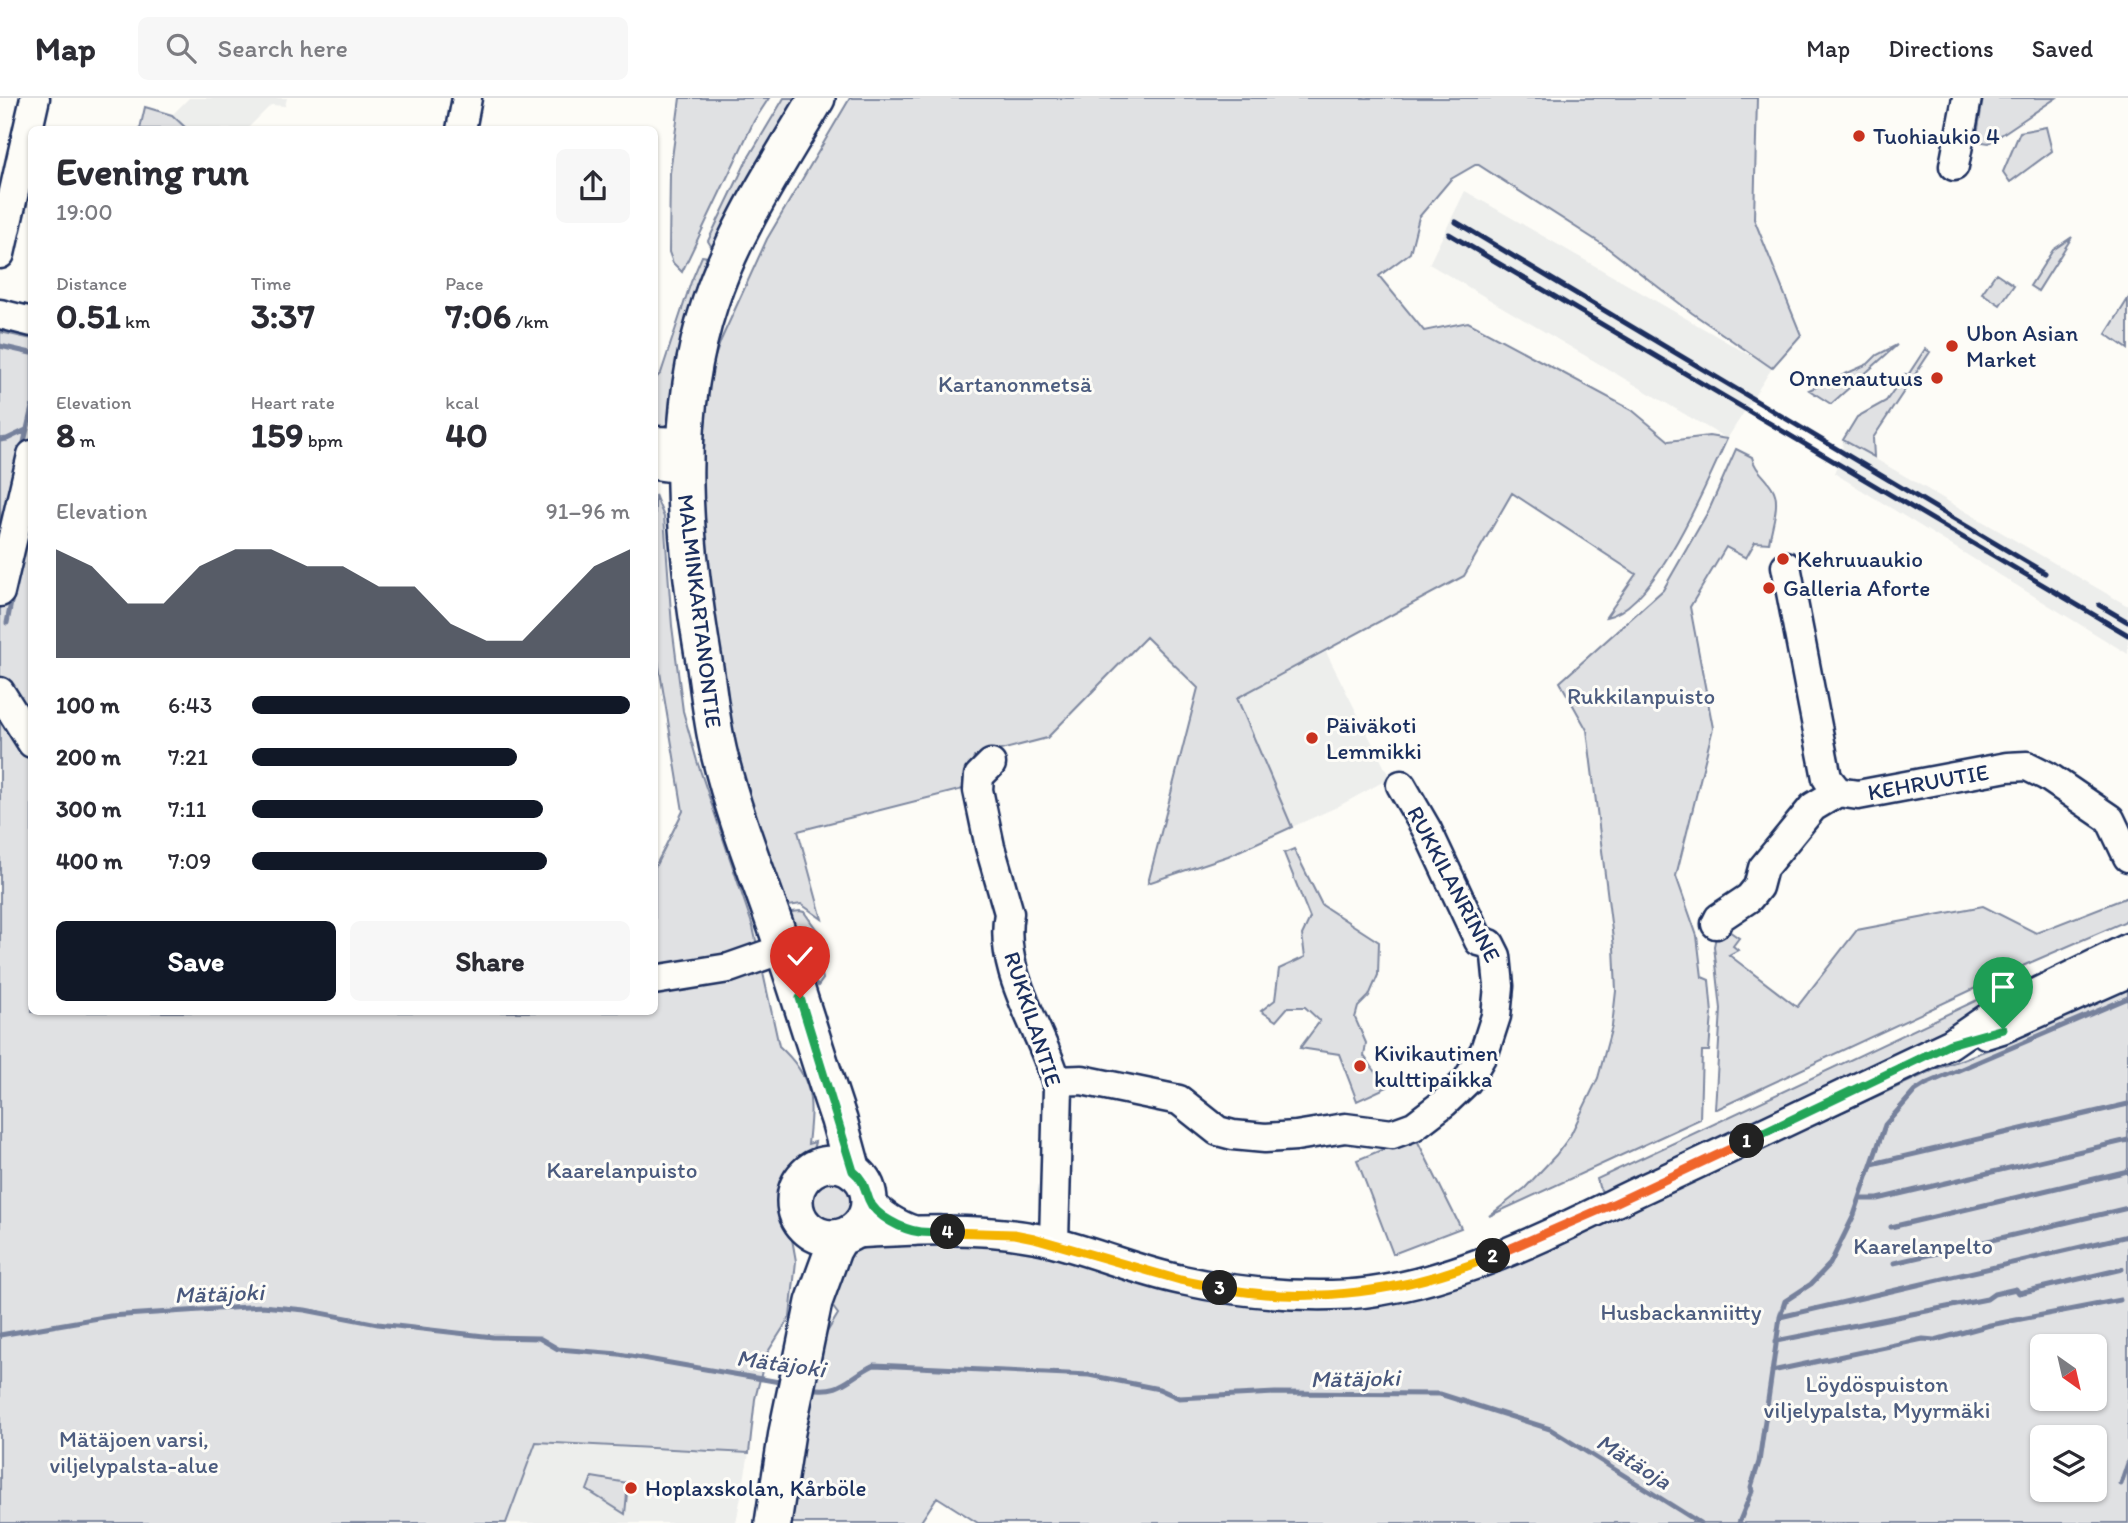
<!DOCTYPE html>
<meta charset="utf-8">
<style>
body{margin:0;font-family:Itim,sans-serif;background:#f7f7f7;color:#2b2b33;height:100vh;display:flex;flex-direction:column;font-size:26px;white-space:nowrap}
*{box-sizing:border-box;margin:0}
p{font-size:23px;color:#7c7c81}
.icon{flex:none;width:38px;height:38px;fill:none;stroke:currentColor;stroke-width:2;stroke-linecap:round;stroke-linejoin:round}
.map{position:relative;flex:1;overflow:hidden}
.side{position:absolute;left:28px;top:28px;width:630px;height:889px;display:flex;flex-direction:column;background:#fff;border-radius:10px;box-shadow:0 2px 5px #0004}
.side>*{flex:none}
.needle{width:46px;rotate:146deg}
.tools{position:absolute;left:2030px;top:1236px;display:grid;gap:14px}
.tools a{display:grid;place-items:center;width:77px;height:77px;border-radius:10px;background:#fff;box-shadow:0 2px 5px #0004;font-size:35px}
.pin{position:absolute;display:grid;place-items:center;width:60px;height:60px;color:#fff;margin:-72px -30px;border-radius:50% 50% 50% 0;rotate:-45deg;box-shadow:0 0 7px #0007}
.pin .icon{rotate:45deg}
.km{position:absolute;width:35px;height:35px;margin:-18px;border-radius:50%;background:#222;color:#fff;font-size:19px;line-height:35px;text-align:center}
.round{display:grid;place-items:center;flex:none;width:74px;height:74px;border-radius:10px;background:#f7f7f7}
.summary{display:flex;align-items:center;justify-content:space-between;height:119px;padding:0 28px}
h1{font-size:38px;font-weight:700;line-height:52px}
.figures{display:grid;grid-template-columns:repeat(3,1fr);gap:10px;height:119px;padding:7px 28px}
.figures div{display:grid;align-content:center}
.figures b{font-size:35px;font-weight:700}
.figures small{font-size:19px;font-weight:400}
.figures p{font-size:19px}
.chart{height:196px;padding:14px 28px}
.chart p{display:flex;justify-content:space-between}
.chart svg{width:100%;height:126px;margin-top:7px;fill:#111827;opacity:.7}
.cta{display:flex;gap:14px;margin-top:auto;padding:14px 28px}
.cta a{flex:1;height:80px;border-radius:10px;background:#111827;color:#fff;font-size:28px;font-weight:700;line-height:80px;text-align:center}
.cta a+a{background:#f7f7f7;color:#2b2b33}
ul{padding:0 28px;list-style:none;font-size:23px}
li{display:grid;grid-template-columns:112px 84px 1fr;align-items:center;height:52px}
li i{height:18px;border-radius:9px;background:#111827}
header{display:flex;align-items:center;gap:42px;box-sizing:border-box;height:98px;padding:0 35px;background:#fff;border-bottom:2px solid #e1e1e2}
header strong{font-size:33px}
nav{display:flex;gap:38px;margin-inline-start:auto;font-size:24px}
.search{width:490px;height:63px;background:#f7f7f7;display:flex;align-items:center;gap:18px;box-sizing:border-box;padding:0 24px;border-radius:10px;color:#7c7c81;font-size:26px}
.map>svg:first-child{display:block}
</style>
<header>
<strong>Map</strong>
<div class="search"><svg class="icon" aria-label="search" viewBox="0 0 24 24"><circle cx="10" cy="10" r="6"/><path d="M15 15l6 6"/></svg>Search here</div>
<nav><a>Map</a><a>Directions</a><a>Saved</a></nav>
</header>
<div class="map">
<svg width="2128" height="1425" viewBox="0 0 2128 1425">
<rect width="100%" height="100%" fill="#fdfcf7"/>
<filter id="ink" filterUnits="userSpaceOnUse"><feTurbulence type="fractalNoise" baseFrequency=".0143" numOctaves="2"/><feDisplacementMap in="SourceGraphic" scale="14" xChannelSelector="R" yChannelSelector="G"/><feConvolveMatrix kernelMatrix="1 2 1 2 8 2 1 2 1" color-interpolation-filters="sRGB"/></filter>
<g filter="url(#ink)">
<!-- built -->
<path fill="#edeeec" d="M 189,0 L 287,0 L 285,8 L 271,7 L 247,31 L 187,31 L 172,17 Z
M 1465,93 L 1772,270 L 1727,341 L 1429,166 Z
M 1843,342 L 2128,508 L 2128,556 L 1834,375 L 1842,355 Z
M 1326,554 L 1390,680 L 1337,709 L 1292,729 L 1237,601 Z
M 535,1344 L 749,1355 L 736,1425 L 506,1425 Z"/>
<!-- green -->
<path fill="#e0e1e3" stroke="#7e88a0" stroke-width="2" fill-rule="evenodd" d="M 680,0 L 769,0 L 754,23 L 682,174 L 673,165 L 669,154 L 670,75 Z
M 784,0 L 802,0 L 718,150 L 711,148 L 708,143 L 747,62 Z
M 850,0 L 1757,0 L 1754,121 L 1801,237 L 1772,270 L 1692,215 L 1605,148 L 1477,66 L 1451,81 L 1419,119 L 1410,155 L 1379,178 L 1424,233 L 1468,224 L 1632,312 L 1669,343 L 1709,338 L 1727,341 C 1707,384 1655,511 1606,519 L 1636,476 L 1512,395 L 1464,478 L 1237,600 L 1292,729 L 1228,758 L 1148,785 L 1198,590 L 1146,539 L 1047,640 L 974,659 L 967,690 L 798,733 L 822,821 L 801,806 L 789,808 L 774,783 L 737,660 L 706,518 L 697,390 L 703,292 L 721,242 L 767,141 Z
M 1983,0 L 2056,0 L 1989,45 L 1976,43 Z
M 145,9 L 172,17 L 187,31 L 140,31 Z
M 2046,29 L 2052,53 L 2010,84 L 2003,74 L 2020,34 Z
M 2072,139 L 2038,193 L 2030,188 L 2053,152 Z
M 702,158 L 714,160 L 672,319 L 668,326 L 655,333 L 655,281 L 661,275 L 691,184 Z
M 1996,175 L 2014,187 L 2000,207 L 1982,195 Z
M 2128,201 L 2128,251 L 2106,236 Z
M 0,234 L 32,241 L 32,914 L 654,914 L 655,769 L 683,713 L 655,544 L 655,397 L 664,419 L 672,528 L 683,613 L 697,663 L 753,829 L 779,948 C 814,980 813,1001 808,1046 L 815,1044 C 808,1082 763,1085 797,1136 L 792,1141 L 796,1163 L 790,1219 L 766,1257 L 755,1301 L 749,1355 L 536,1344 L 506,1425 L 0,1425 Z
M 1897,247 L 1831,306 L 1809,292 L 1868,266 L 1877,257 Z
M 1925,251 L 1930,254 L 1873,340 L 1874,359 L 1843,342 L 1857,319 L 1886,303 L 1905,276 L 1908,277 Z
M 1736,351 L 1752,359 C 1755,373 1766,378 1773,391 C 1781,405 1771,430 1769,445 L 1755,444 L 1746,460 L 1726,449 L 1690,509 L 1713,630 L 1676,778 L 1697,838 L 1702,879 L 1709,882 L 1712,916 L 1709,953 L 1702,953 L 1700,1021 L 1489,1118 L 1525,1090 L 1556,1057 L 1570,1038 L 1598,980 L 1612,928 L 1616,893 L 1614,849 L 1587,632 L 1560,584 L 1663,492 L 1709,412 Z
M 1294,751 L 1322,807 L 1379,844 L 1378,877 L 1369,898 L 1358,909 L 1355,920 L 1366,945 L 1364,958 L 1387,989 L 1357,1003 L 1339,956 L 1300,950 L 1320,923 L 1305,909 L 1288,909 L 1276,923 L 1261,913 L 1275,902 L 1279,871 L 1305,859 L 1302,837 L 1310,820 L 1284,755 Z
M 2128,799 L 2128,820 L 2124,824 L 2027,866 L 1717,1011 L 1715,1011 L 1721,911 L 1714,848 L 1717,834 L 1723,829 L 1739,840 L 1733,848 L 1738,852 L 1729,857 L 1797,909 L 1857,832 L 1983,808 L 2036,835 Z
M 800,813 L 804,814 L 824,842 C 817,855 820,866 823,881 L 818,888 L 806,870 L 785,818 L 792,814 Z
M 2024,880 L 2027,889 L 1954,930 L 1604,1096 L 1599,1089 L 1597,1081 Z
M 2128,890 L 2128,1425 L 978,1425 L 937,1399 L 920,1425 L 784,1425 L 815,1254 L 838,1216 L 827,1201 L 849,1149 L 869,1142 L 1012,1148 L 1299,1210 L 1335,1211 L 1388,1206 L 1448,1189 L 1575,1137 L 1936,971 L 1990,951 ZM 2042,1248 L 2095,1248 L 2095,1300 L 2042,1300 ZM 2042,1339 L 2095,1339 L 2095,1391 L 2042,1391 Z
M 1415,1038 L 1461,1130 L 1393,1156 L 1357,1062 Z
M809 1105a23 23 0 1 1 46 0a23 23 0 1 1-46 0Z
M 592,1379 L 628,1385 L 625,1416 L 587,1392 Z"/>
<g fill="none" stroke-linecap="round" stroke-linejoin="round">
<!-- stream -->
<path stroke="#76819c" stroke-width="5" d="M 0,248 L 31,255
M 0,342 L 7,341 L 26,332
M 22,353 L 32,309
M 7,525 L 13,494
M 1872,1066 L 2128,1006
M 1860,1101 L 1878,1101 L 2128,1042
M 1891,1129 L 2128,1073
M 1894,1165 L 2128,1110
M 1780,1219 L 2128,1138
M 0,1237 L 110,1218 L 262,1208 L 305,1212 L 378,1226 L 493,1239 L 539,1240 L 558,1251 L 619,1256 L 785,1285
M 1776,1243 L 1987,1201 L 1994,1196 L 2016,1191 L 2019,1195 L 2122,1171
M 1772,1273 L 1923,1241 L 1935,1242 L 1990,1227 L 2120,1202
M 809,1290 C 842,1296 847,1280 874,1267 L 1089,1277 L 1159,1291 L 1179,1300 L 1275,1295 L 1440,1296 L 1550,1331 L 1700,1425
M 2121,1386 L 2128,1365
M 1739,1425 L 1752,1393 L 1751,1389 L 1759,1364 L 1780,1219 L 1785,1203 L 1811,1186 L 1830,1166 L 1854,1117 L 1885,1027 L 1915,993 L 1926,986 L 2128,900"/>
<!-- minor casing -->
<g stroke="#1b2f5e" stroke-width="33">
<path id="minor" d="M 461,32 L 467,0
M 1954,68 L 1967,0
M 0,156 L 35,0
M 0,216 L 32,224
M 654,343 L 685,344
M 654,367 L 683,371
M 1786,468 L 1827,680 L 1838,694 L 1858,697 L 2007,669 L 2027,668 L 2047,678 L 2110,721 L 2128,759
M 0,494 L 32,357
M 0,594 L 32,645
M 991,666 L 979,678 L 978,692 L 990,749 L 1009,815 C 998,876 1043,932 1058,989 L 1054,1144
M 1716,826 L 1719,820 L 1749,800 L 1758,789 L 1763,770 L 1782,747 L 1813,709 L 1838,694
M 654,882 L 729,870 L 783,851
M 1986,936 L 2002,931 L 2128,875
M 1056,983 L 1082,982 L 1179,1002 L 1218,1033 L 1233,1037 L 1265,1040 L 1296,1038 L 1345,1030 L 1392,1036 L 1414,1028 L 1444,1005 L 1467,983 L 1485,952 L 1496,918 L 1499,888 L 1496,858 L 1490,846 L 1479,843 L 1427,732 L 1401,687
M 869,1103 C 883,1118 896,1126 915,1133
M 850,1136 C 909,1132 978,1129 1036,1140 C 1086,1150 1132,1172 1182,1182 C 1231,1193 1281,1198 1332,1197 C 1436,1196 1547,1137 1639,1093 C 1743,1045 1846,995 1950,946 L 1995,915 L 2128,850"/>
</g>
<!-- major casing -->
<g stroke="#1b2f5e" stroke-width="40">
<path id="major" d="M 817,0 C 778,66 734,132 710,205 C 671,322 684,445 704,563 C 709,594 712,628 720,659 C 736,725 763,789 784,853 C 803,909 820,966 839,1022 L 853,1073
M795 1103a37 37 0 1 1 74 0a37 37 0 1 1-74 0Z
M 773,1425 L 787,1334 L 814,1204 L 833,1152 L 840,1140"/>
</g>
<!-- minor -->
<use href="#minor" stroke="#fdfcf7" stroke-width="28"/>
<!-- major -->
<use href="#major" stroke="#fdfcf7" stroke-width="35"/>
<!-- rail -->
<path stroke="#1b2f5e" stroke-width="5" d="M 1456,124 L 2045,475
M 1449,136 L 2128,537
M 2099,507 L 2128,524"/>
</g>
</g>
<g fill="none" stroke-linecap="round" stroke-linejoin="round" filter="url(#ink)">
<!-- split-1 casing -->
<g stroke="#fff" stroke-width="14">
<path id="split-1" d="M 1747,1043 L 1950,946 L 2003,931"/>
</g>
<!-- split-2 casing -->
<g stroke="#fff" stroke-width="14">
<path id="split-2" d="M 1493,1158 L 1613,1106 L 1747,1043"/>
</g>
<!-- split-3 casing -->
<g stroke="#fff" stroke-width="14">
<path id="split-3" d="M 1220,1190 C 1312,1207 1407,1194 1493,1158"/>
</g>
<!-- split-4 casing -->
<g stroke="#fff" stroke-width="14">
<path id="split-4" d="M 948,1134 L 1014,1136 L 1034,1140 L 1180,1182 L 1220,1190"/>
</g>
<!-- split-5 casing -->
<g stroke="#fff" stroke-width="14">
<path id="split-5" d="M 800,900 L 853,1073 C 864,1082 864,1089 869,1102 C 875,1118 903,1132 920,1134 C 929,1135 939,1134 948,1134"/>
</g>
<!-- split-1 -->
<use href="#split-1" stroke="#22a559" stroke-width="9"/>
<!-- split-2 -->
<use href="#split-2" stroke="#f0652b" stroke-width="9"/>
<!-- split-3 -->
<use href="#split-3" stroke="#f5b400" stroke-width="9"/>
<!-- split-4 -->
<use href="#split-4" stroke="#f5b400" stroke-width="9"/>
<!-- split-5 -->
<use href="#split-5" stroke="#22a559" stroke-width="9"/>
</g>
<!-- markers -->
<g fill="#c8321e" stroke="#fdfcf7" stroke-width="2.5">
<circle cx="1859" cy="38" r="7"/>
<circle cx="1952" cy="248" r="7"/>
<circle cx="1937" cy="280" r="7"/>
<circle cx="1783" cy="461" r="7"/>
<circle cx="1769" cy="490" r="7"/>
<circle cx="1312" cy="640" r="7"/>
<circle cx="1360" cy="968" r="7"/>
<circle cx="631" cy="1390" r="7"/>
</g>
<g text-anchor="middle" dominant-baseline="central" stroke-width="6" stroke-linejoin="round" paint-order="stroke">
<!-- poi labels -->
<g font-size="23" fill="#1b2f5e" stroke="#fdfcf7" text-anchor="start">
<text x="1873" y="38">Tuohiaukio 4</text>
<text x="1966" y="235">Ubon Asian<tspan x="1966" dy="26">Market</tspan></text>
<text x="1923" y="280" text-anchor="end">Onnenautuus</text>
<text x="1797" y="461">Kehruuaukio</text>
<text x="1783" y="490">Galleria Aforte</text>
<text x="1326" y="627">Päiväkoti<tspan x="1326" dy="26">Lemmikki</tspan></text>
<text x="1374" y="955">Kivikautinen<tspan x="1374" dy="26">kulttipaikka</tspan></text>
<text x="645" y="1390">Hoplaxskolan, Kårböle</text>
</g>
<!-- park labels -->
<g font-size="23" fill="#4c5c7f" stroke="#fdfcf7">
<text x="1015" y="286">Kartanonmetsä</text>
<text x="1641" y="598">Rukkilanpuisto</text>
<text x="622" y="1072">Kaarelanpuisto</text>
<text x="1923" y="1148">Kaarelanpelto</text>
<text x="1681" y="1214">Husbackanniitty</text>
<text x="1877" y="1286">Löydöspuiston<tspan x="1877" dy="26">viljelypalsta, Myyrmäki</tspan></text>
<text x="134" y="1341">Mätäjoen varsi,<tspan x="134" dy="26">viljelypalsta-alue</tspan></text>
</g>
<!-- street labels -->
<g font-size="23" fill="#1b2f5e" stroke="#fdfcf7">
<text transform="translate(700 513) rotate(83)">MALMINKARTANONTIE</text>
<text transform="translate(1928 684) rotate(-10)">KEHRUUTIE</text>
<text transform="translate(1454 786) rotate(62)">RUKKILANRINNE</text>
<text transform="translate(1033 921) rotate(72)">RUKKILANTIE</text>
</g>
<!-- water labels -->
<g font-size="24" font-style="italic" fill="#49587d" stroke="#fdfcf7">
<text transform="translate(219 1195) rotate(-2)">Mätäjoki</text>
<text transform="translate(781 1265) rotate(8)">Mätäjoki</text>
<text transform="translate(1355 1280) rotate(-1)">Mätäjoki</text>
<text transform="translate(1634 1363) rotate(32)">Mätäoja</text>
</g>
</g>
</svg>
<div class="tools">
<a><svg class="needle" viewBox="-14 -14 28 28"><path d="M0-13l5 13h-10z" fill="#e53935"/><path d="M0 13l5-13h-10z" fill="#7c7c81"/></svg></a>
<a><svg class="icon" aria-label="layers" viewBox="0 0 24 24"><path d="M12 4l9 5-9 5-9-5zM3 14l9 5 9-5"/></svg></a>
</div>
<div class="pin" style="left:2003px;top:931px;background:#1e9e55"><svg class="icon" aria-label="arrive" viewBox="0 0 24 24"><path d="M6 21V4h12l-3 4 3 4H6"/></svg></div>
<div class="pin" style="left:800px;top:900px;background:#d93025"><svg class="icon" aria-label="check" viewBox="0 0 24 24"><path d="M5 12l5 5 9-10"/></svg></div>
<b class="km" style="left:1747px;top:1043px">1</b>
<b class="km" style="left:1493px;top:1158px">2</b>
<b class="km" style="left:1220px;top:1190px">3</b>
<b class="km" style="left:948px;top:1134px">4</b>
<section class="side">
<div class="summary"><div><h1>Evening run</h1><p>19:00</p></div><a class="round"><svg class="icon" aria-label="share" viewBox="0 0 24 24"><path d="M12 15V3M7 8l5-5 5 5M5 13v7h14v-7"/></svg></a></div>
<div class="figures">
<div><p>Distance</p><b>0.51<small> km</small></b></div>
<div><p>Time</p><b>3:37</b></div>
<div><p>Pace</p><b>7:06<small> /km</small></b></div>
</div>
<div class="figures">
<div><p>Elevation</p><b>8<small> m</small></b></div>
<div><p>Heart rate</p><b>159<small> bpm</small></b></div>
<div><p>kcal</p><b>40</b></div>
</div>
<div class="chart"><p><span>Elevation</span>91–96 m</p>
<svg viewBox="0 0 160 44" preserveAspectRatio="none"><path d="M0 44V6L10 12L20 25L30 25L40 12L50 6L60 6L70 12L80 12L90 19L100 19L110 32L120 38L130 38L140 25L150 12L160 6V44z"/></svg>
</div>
<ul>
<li><b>100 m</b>6:43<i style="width:100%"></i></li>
<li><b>200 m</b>7:21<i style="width:70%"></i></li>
<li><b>300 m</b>7:11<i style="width:77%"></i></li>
<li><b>400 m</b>7:09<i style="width:78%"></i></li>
</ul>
<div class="cta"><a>Save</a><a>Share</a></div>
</section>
</div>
